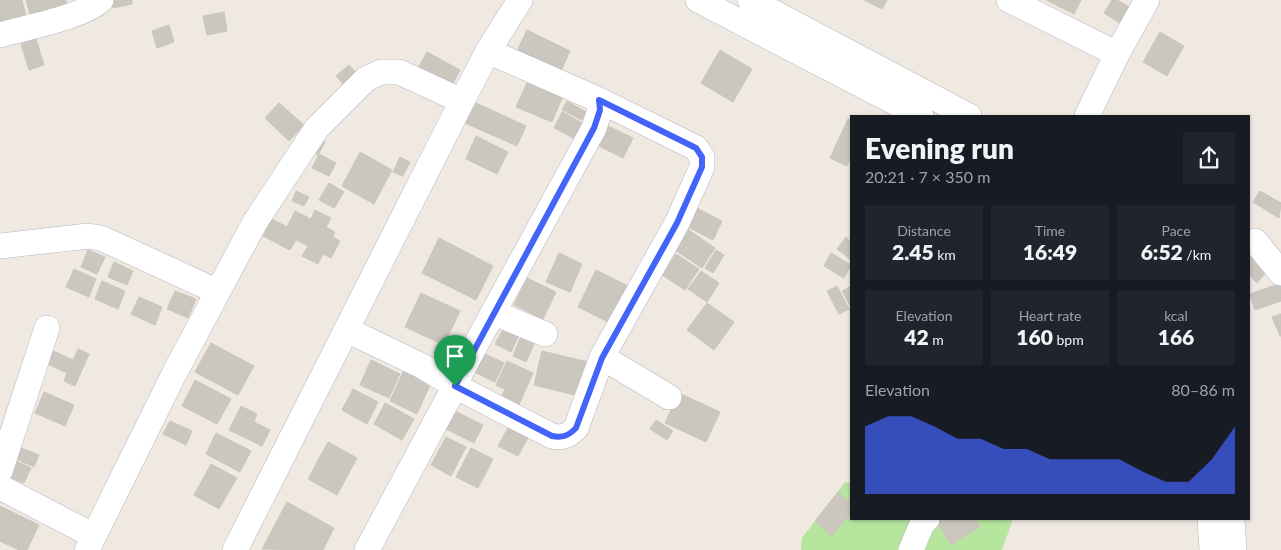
<!DOCTYPE html>
<meta charset="utf-8">
<style>
body{margin:0;font-family:Lato,sans-serif;background:#20242c;color:#f1f3f6;height:100vh;display:flex;flex-direction:column;font-size:19px;white-space:nowrap}
*{box-sizing:border-box;margin:0}
p{font-size:16px;color:#9ea1a6}
.icon{flex:none;width:28px;height:28px;fill:none;stroke:currentColor;stroke-width:2;stroke-linecap:round;stroke-linejoin:round}
.map{position:relative;flex:1;overflow:hidden}
.panel{position:absolute;left:850px;top:115px;width:400px;height:405px;display:flex;flex-direction:column;background:#171b24;border-radius:0px;box-shadow:0 1px 4px #0004}
.panel>*{flex:none}
.pin{position:absolute;display:grid;place-items:center;width:42px;height:42px;color:#fff;margin:-51px -21px;border-radius:50% 50% 50% 0;rotate:-45deg;box-shadow:0 0 5px #0007}
.pin .icon{rotate:45deg}
.round{display:grid;place-items:center;flex:none;width:52px;height:52px;border-radius:0px;background:#20242c}
.overview{display:flex;align-items:center;justify-content:space-between;height:85px;padding:0 15px}
h1{font-size:28px;font-weight:800;line-height:38px}
.figures{display:grid;grid-template-columns:repeat(3,1fr);gap:8px;height:85px;padding:5px 15px}
.figures div{display:grid;align-content:center;border-radius:0px;background:#20242c;text-align:center}
.figures b{font-size:21px;font-weight:800}
.figures small{font-size:14px;font-weight:400}
.figures p{font-size:14px}
.chart{height:140px;padding:10px 15px}
.chart p{display:flex;justify-content:space-between}
.chart svg{width:100%;height:90px;margin-top:5px;fill:#4264fb;opacity:.7}
.map>svg:first-child{display:block}
</style>
<div class="map">
<svg width="1281" height="550" viewBox="0 0 1281 550">
<rect width="100%" height="100%" fill="#efe9e1"/>
<!-- green -->
<path fill="#b6e59e" d="M 845,482 L 851,483 L 851,519 L 1013,519 L 1002,550 L 801,550 L 802,538 Z"/>
<!-- building -->
<path fill="#cbc7bf" stroke="#cbc5ba" d="M 0,0 L 22,0 L 27,20 L 0,27 Z
M 26,0 L 66,0 L 68,10 L 31,19 Z
M 111,0 L 132,0 L 132,4 L 113,8 Z
M 864,0 L 887,0 L 882,9 Z
M 1046,0 L 1081,0 L 1074,14 Z
M 1112,0 L 1117,0 L 1131,8 L 1121,24 L 1104,13 Z
M 224,12 L 227,31 L 207,35 L 203,16 Z
M 169,25 L 174,42 L 157,48 L 152,31 Z
M 527,30 L 570,51 L 560,73 L 517,51 Z
M 1160,32 L 1184,46 L 1167,76 L 1143,62 Z
M 36,39 L 44,65 L 29,70 L 21,44 Z
M 720,50 L 752,69 L 733,102 L 701,83 Z
M 427,52 L 460,70 L 449,90 L 416,72 Z
M 349,65 L 357,74 L 344,85 L 336,76 Z
M 527,83 L 562,98 L 552,122 L 516,107 Z
M 567,101 L 586,112 L 582,120 L 562,110 Z
M 474,102 L 526,126 L 517,146 L 465,123 Z
M 279,103 L 304,125 L 289,141 L 265,118 Z
M 562,112 L 584,124 L 577,140 L 554,128 Z
M 848,119 L 851,120 L 851,156 L 847,166 L 830,158 Z
M 606,125 L 633,138 L 623,158 L 597,145 Z
M 476,136 L 508,152 L 497,174 L 466,159 Z
M 315,137 L 325,142 L 318,155 L 308,149 Z
M 360,152 L 392,170 L 383,187 L 351,169 Z
M 319,154 L 336,163 L 329,176 L 312,168 Z
M 400,157 L 410,162 L 403,176 L 393,172 Z
M 351,169 L 383,187 L 374,204 L 342,186 Z
M 329,183 L 344,192 L 334,208 L 319,200 Z
M 296,191 L 309,197 L 304,206 L 292,201 Z
M 1260,191 L 1281,203 L 1279,218 L 1253,202 Z
M 695,207 L 722,221 L 713,240 L 686,226 Z
M 315,210 L 331,218 L 326,227 L 335,232 L 333,237 L 340,241 L 331,258 L 323,254 L 318,264 L 302,256 L 308,246 L 296,240 L 290,250 L 263,236 L 272,219 L 287,227 L 295,211 L 311,219 Z
M 686,228 L 715,248 L 702,268 L 672,248 Z
M 846,237 L 851,242 L 851,260 L 837,249 Z
M 439,238 L 493,266 L 476,300 L 422,273 Z
M 1249,247 L 1271,266 L 1257,283 L 1249,275 Z
M 88,250 L 105,257 L 97,274 L 81,267 Z
M 716,250 L 724,255 L 713,273 L 705,268 Z
M 559,253 L 582,264 L 570,292 L 546,282 Z
M 831,253 L 851,265 L 844,278 L 824,266 Z
M 676,254 L 699,269 L 685,290 L 662,275 Z
M 114,262 L 133,271 L 127,285 L 108,277 Z
M 74,269 L 96,279 L 89,297 L 66,287 Z
M 596,270 L 628,286 L 610,323 L 578,307 Z
M 701,271 L 719,283 L 707,302 L 688,289 Z
M 527,278 L 556,292 L 543,319 L 514,305 Z
M 102,281 L 125,291 L 118,309 L 95,299 Z
M 1281,283 L 1281,301 L 1255,310 L 1250,294 Z
M 837,286 L 849,309 L 839,314 L 827,291 Z
M 851,286 L 851,307 L 842,291 Z
M 175,291 L 196,299 L 188,318 L 167,309 Z
M 421,293 L 460,311 L 444,345 L 405,327 Z
M 139,297 L 162,307 L 155,325 L 131,314 Z
M 707,303 L 734,322 L 714,350 L 687,330 Z
M 1281,314 L 1281,336 L 1280,336 L 1272,317 Z
M 504,328 L 519,335 L 511,352 L 495,344 Z
M 521,336 L 535,342 L 526,362 L 513,356 Z
M 211,343 L 254,366 L 238,395 L 195,372 Z
M 78,349 L 89,354 L 75,386 L 64,381 L 67,373 L 45,363 L 51,350 L 73,360 Z
M 542,351 L 588,362 L 579,396 L 534,385 Z
M 485,354 L 504,363 L 495,382 L 476,373 Z
M 371,360 L 400,374 L 389,398 L 360,385 Z
M 507,361 L 533,373 L 518,407 L 501,399 L 505,389 L 496,385 Z
M 404,370 L 431,383 L 417,414 L 390,401 Z
M 195,380 L 231,399 L 217,424 L 182,406 Z
M 353,389 L 378,402 L 367,424 L 342,410 Z
M 44,392 L 74,405 L 65,426 L 35,413 Z
M 679,393 L 720,412 L 706,442 L 665,423 Z
M 385,403 L 414,419 L 402,440 L 374,424 Z
M 241,406 L 257,414 L 254,422 L 270,430 L 262,446 L 229,430 Z
M 455,411 L 483,425 L 474,443 L 446,429 Z
M 656,420 L 673,431 L 667,440 L 650,429 Z
M 170,421 L 192,431 L 186,445 L 163,434 Z
M 509,426 L 529,436 L 518,456 L 498,446 Z
M 216,433 L 251,451 L 240,472 L 206,454 Z
M 446,437 L 466,447 L 451,476 L 431,465 Z
M 328,442 L 357,458 L 337,495 L 308,479 Z
M 19,447 L 39,455 L 34,467 L 14,458 Z
M 471,448 L 493,459 L 478,488 L 456,477 Z
M 14,460 L 31,468 L 24,483 L 7,476 Z
M 211,464 L 237,478 L 219,509 L 194,495 Z
M 838,492 L 851,503 L 851,512 L 832,536 L 815,521 Z
M 287,502 L 334,528 L 323,550 L 262,549 Z
M 0,506 L 39,525 L 27,550 L 19,550 L 0,541 Z
M 935,519 L 975,519 L 980,527 L 951,545 Z"/>
<g fill="none" stroke-linecap="round" stroke-linejoin="round">
<!-- minor casing -->
<g stroke="#b4b7c1" stroke-width="26">
<path id="minor" d="M 698,0 L 921,116
M 750,0 L 969,116
M 1009,0 L 1117,54
M 0,35 C 27,27 81,18 101,0
M 1087,116 L 1117,54 L 1147,0
M 1255,241 L 1281,273
M 0,246 L 88,236 L 101,238 L 218,292
M 494,313 L 545,334
M 347,330 L 422,366 L 455,386 L 463,368 L 594,128 L 600,110 L 599,100 L 488,51
M 602,357 L 669,397
M 0,471 L 47,328
M 0,487 L 94,536
M 1210,519 L 1212,550
M 1232,519 L 1234,550
M 87,550 L 174,374 L 255,222 L 317,128 L 366,79 L 381,72 L 399,72 L 462,101
M 235,550 L 462,101 L 488,51 L 520,0
M 367,550 L 455,386 L 552,436 C 563,438 568,436 576,428 L 602,357 L 677,223 L 702,167 L 702,157 L 696,148 L 599,100
M 911,550 L 922,524 L 927,519"/>
</g>
<!-- minor -->
<use href="#minor" stroke="#fff" stroke-width="25"/>
</g>
<g fill="none" stroke-linecap="round" stroke-linejoin="round">
<!-- route casing -->
<g stroke="#fff" stroke-width="10">
<path id="route" d="M 599,100 L 696,148 L 702,157 L 702,167 L 677,223 L 602,358 L 576,428 C 568,436 563,438 552,436 L 455,386 L 594,128 L 600,110 Z"/>
</g>
<!-- route -->
<use href="#route" stroke="#4264fb" stroke-width="6"/>
</g>
</svg>
<div class="pin" style="left:455px;top:386px;background:#1e9e55"><svg class="icon" aria-label="arrive" viewBox="0 0 24 24"><path d="M6 21V4h12l-3 4 3 4H6"/></svg></div>
<section class="panel">
<div class="overview"><div><h1>Evening run</h1><p>20:21 · 7 × 350 m</p></div><a class="round"><svg class="icon" aria-label="share" viewBox="0 0 24 24"><path d="M12 15V3M7 8l5-5 5 5M5 13v7h14v-7"/></svg></a></div>
<div class="figures">
<div><p>Distance</p><b>2.45<small> km</small></b></div>
<div><p>Time</p><b>16:49</b></div>
<div><p>Pace</p><b>6:52<small> /km</small></b></div>
</div>
<div class="figures">
<div><p>Elevation</p><b>42<small> m</small></b></div>
<div><p>Heart rate</p><b>160<small> bpm</small></b></div>
<div><p>kcal</p><b>166</b></div>
</div>
<div class="chart"><p><span>Elevation</span>80–86 m</p>
<svg viewBox="0 0 160 44" preserveAspectRatio="none"><path d="M0 44V11L10 6L20 6L30 11L40 17L50 17L60 22L70 22L80 27L90 27L100 27L110 27L120 33L130 38L140 38L150 27L160 11V44z"/></svg>
</div>
</section>
</div>
